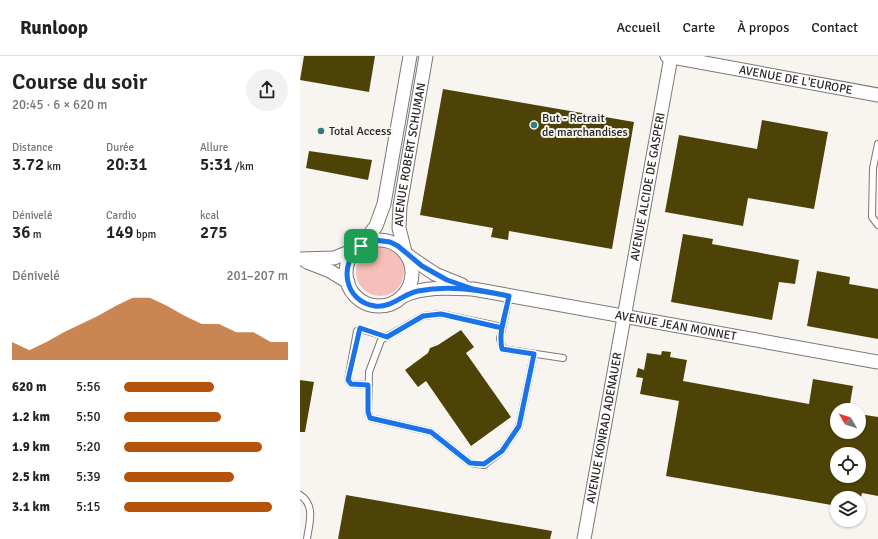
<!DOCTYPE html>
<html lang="fr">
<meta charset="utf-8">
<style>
body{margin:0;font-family:Signika,sans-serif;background:#f2f2f2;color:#222;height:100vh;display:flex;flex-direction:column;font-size:15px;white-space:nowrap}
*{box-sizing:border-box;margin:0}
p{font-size:13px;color:#767676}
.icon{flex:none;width:22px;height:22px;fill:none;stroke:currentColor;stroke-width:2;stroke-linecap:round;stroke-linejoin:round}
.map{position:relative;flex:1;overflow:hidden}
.side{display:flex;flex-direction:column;background:#fff;width:300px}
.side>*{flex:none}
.needle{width:26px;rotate:309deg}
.controls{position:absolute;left:530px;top:347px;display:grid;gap:8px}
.controls a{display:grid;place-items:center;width:36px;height:36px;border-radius:50%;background:#fff;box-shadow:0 1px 3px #0004;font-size:20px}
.pin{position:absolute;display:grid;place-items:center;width:34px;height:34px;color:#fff;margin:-17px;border-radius:8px;box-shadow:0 2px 6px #0006}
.round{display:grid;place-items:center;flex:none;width:42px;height:42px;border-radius:21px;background:#f2f2f2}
.overview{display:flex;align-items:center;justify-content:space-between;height:68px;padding:0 12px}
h1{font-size:22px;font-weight:600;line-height:30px}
.metrics{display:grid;grid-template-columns:repeat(3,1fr);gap:6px;height:68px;padding:4px 12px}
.metrics div{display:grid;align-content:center}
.metrics b{font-size:17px;font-weight:600}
.metrics small{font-size:11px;font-weight:400}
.metrics p{font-size:11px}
.chart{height:112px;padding:8px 12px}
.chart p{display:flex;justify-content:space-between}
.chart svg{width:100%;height:72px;margin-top:4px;fill:#b45309;opacity:.7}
ul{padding:0 12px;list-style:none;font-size:13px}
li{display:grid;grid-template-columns:64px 48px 1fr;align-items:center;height:30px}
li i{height:10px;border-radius:5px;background:#b45309}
header{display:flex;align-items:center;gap:24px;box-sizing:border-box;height:56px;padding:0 20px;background:#fff;border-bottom:1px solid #e0e0e0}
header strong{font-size:19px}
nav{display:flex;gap:22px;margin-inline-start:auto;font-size:14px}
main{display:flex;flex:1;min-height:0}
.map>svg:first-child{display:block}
</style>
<header>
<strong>Runloop</strong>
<nav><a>Accueil</a><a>Carte</a><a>À propos</a><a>Contact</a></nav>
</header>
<main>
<section class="side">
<div class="overview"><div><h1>Course du soir</h1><p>20:45 · 6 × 620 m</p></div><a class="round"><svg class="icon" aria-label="share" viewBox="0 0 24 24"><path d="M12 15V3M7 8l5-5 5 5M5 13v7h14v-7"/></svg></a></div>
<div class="metrics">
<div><p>Distance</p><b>3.72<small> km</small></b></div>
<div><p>Durée</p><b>20:31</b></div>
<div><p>Allure</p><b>5:31<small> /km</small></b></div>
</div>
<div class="metrics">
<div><p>Dénivelé</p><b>36<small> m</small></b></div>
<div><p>Cardio</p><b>149<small> bpm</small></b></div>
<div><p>kcal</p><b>275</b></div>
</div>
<div class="chart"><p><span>Dénivelé</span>201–207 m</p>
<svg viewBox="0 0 160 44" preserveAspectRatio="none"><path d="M0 44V33L10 38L20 33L30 27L40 22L50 17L60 11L70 6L80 6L90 11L100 17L110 22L120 22L130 27L140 27L150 33L160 33V44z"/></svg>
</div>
<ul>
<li><b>620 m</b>5:56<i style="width:55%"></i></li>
<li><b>1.2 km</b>5:50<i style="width:59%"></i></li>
<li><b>1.9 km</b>5:20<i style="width:84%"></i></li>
<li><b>2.5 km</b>5:39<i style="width:67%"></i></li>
<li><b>3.1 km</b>5:15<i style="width:90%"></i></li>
</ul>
</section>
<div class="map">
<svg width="578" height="483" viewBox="0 0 578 483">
<rect width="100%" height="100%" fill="#f8f5f1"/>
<!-- green -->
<path fill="#f7bfb9" d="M56 216a24 24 0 1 1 48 0a24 24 0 1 1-48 0Z"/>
<!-- building -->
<path fill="#4e4306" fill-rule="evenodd" d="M 4,0 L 75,0 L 69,36 L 0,24 Z
M 143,33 L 334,66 L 312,193 L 209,175 L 208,184 L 191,181 L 193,172 L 120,159 Z
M 462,64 L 528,76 L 514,153 L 448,142 L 443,170 L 365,156 L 379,79 L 457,93 Z
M 9,95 L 72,104 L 68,124 L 6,112 Z
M 383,178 L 413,183 L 412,188 L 499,204 L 495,228 L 479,226 L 472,264 L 371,246 Z
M 517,215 L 550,221 L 549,228 L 578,233 L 578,283 L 507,270 Z
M 161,274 L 174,291 L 166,297 L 211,361 L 171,390 L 126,325 L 118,331 L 105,314 L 128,297 L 130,292 L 138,289 Z
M 362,295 L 371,296 L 370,301 L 387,304 L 383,325 L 509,348 L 513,323 L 553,330 L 549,354 L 537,354 L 537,376 L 559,376 L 559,358 L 578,361 L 578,440 L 562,437 L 561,442 L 537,442 L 537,450 L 366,420 L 379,345 L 340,338 L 343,322 L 336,321 L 338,312 L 344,314 L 347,297 L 361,299 ZM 537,398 L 559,398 L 559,420 L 537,420 Z
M 0,324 L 14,326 L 5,376 L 0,376 Z
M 46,439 L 252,475 L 250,483 L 38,483 Z"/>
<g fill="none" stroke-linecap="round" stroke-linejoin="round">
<!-- lane casing -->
<g stroke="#7b7875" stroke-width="8">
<path id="lane" d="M 578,88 L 573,112 L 572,161 L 578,169
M 209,240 L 200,283 L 203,293 L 263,302
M 202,271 L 141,258 L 123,260 L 81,284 L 69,316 L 68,356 L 70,362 L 131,376 L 170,407 L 184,409 L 202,395 L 219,370 L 234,298
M 69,329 L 51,328 L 48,324 L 57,275 L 60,273 L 87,281
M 0,439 C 16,449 9,468 7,483"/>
</g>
<!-- street casing -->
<g stroke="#7b7875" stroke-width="15">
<g id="street">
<path id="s1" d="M 367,0 L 578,39"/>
<circle cx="79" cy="217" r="33"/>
<path d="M 61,190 L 76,170 L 84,148 L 110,0"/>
<path id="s2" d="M 105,196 L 99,172 L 100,150 L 126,0"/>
<path d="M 107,199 L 135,218 L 162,229"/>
<path d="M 0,203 L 34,202 L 57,193"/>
<path d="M 7,206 L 30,215 L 48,226"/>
<path id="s3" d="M 103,240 C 125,230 150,232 173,233 L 578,306"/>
<path id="s4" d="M 284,483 L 371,1"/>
</g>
</g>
<!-- lane -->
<use href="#lane" stroke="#fff" stroke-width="6"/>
<!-- street -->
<use href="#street" stroke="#fff" stroke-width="13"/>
</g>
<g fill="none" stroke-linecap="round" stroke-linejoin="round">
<!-- route casing -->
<g stroke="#fff" stroke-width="8">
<path id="route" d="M 61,190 L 75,184 L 90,186 L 98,190 L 122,210 L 147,224 L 173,233 L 209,240 L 202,272 L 141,258 L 123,260 L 87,281 L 60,272 L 48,324 L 51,328 L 68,329 L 68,356 L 70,362 L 131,376 L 170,407 L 184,408 L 202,395 L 219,370 L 234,298 L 202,293 C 198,276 206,257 209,240 C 179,234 149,229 118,235 C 102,238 92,252 75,250 C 44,246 38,207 61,190"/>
</g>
<!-- route -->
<use href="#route" stroke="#1a73e8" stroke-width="5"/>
</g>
<!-- markers -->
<g fill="#337c7c" stroke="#f8f5f1" stroke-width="1.5">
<circle cx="234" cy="69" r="4"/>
<circle cx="21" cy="75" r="4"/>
</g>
<g text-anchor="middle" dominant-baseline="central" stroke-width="4" stroke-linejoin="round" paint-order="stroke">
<!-- street labels -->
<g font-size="12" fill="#282726" stroke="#f8f5f1">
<text stroke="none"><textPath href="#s1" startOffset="131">AVENUE DE L'EUROPE</textPath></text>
<text stroke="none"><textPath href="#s2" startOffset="99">AVENUE ROBERT SCHUMAN</textPath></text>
<text stroke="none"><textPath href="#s4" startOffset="358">AVENUE ALCIDE DE GASPERI</textPath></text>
<text stroke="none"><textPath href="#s3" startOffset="277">AVENUE JEAN MONNET</textPath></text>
<text stroke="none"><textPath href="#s4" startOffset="113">AVENUE KONRAD ADENAUER</textPath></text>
</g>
<!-- poi labels -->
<g font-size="12" fill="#282726" stroke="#f8f5f1" text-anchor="start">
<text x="242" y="62">But - Retrait<tspan x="242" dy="14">de marchandises</tspan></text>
<text x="29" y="75">Total Access</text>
</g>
</g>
</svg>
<div class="controls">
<a><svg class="needle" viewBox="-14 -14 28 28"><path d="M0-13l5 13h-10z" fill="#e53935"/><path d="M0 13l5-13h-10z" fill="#767676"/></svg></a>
<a><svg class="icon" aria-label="locate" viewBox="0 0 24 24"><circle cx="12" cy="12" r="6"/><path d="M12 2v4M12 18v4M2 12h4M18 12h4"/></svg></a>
<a><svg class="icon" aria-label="layers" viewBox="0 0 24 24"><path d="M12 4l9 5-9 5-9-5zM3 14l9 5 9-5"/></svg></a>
</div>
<div class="pin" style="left:61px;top:190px;background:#1e9e55"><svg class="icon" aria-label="arrive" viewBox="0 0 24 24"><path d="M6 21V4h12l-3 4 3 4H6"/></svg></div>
</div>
</main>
